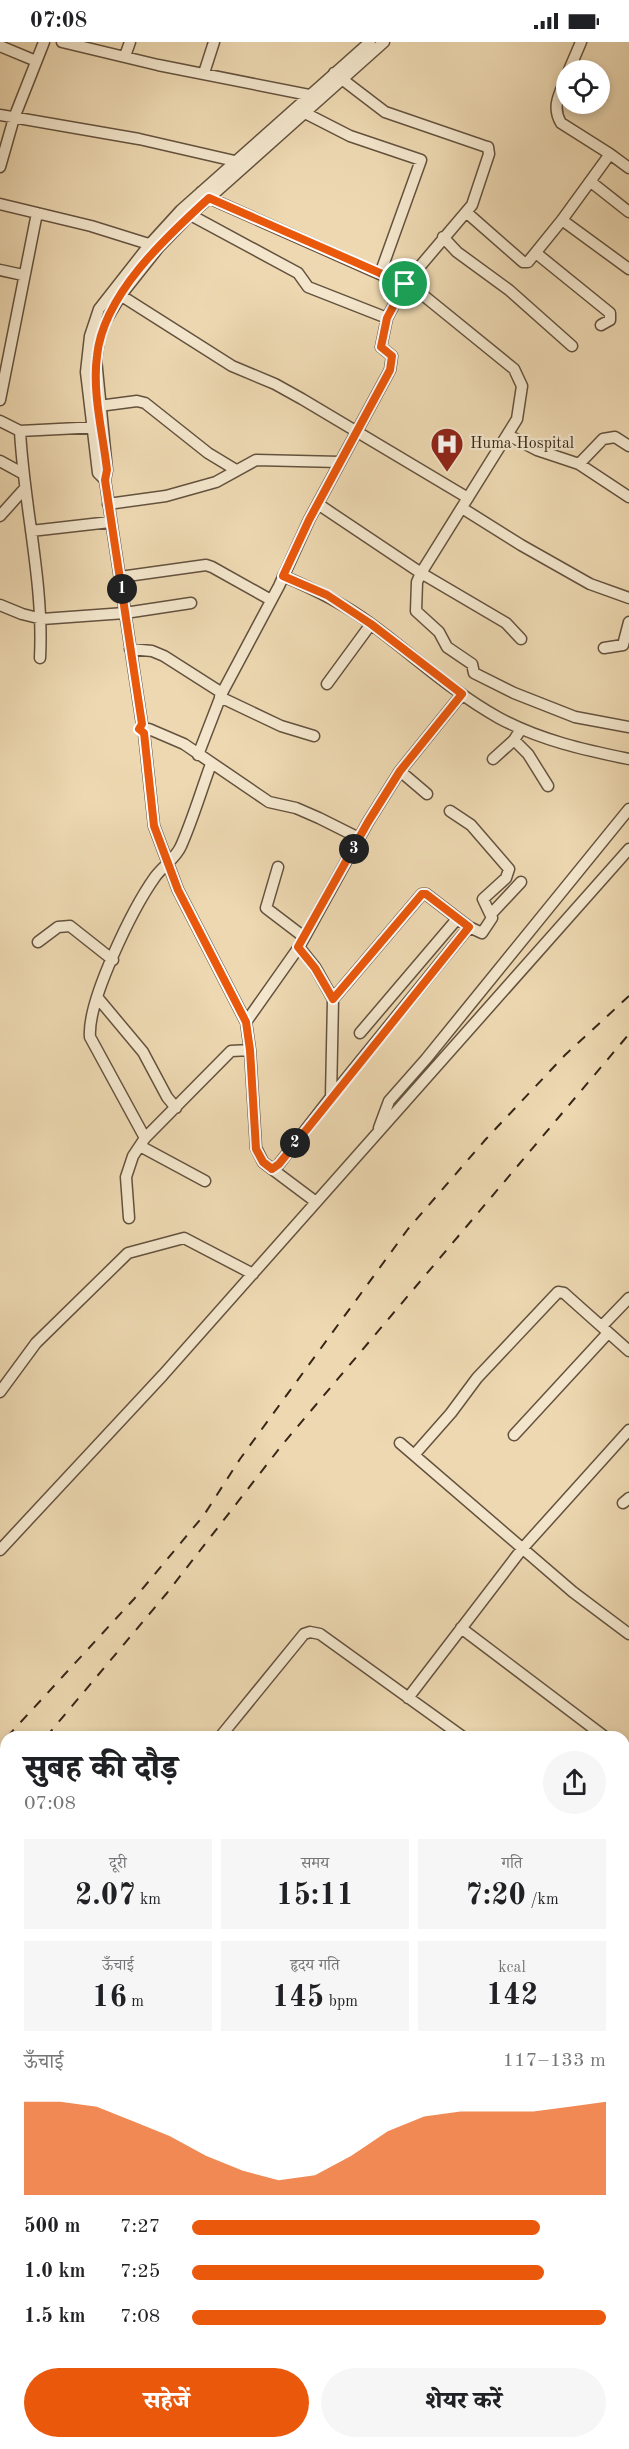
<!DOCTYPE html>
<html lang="hi">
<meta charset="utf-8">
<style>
body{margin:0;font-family:"Old Standard TT","Noto Serif Devanagari",serif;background:#f6f6f6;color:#202124;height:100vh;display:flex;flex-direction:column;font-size:22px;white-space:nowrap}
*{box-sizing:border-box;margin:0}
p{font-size:20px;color:#757577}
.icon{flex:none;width:33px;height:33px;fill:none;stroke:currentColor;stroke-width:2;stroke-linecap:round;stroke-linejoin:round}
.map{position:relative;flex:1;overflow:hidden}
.drawer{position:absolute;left:0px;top:1689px;width:630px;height:718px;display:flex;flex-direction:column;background:#fff;border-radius:18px 18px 0 0;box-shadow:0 3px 9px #0003}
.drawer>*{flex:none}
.fabs{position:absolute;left:556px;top:18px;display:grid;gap:12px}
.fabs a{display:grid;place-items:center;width:54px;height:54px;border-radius:50%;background:#fff;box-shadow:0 3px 9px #0003;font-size:30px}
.pin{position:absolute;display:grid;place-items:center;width:51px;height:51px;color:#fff;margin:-26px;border:3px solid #fff;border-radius:50%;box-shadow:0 2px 6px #0007}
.km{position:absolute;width:30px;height:30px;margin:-15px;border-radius:50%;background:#222;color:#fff;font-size:16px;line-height:30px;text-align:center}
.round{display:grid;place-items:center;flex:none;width:63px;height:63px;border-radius:32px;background:#f6f6f6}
.overview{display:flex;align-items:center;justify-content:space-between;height:102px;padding:0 24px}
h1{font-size:33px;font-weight:800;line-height:45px}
.figures{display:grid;grid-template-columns:repeat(3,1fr);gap:9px;height:102px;padding:6px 24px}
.figures div{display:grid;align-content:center;border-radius:0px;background:#f6f6f6;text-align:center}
.figures b{font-size:30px;font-weight:800}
.figures small{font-size:16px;font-weight:400}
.figures p{font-size:16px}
.chart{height:168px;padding:12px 24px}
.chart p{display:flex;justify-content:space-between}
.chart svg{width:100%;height:108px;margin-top:6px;fill:#ea580c;opacity:.7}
.primary-button{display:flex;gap:12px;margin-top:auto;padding:12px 24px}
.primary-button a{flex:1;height:69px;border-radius:36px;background:#ea580c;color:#fff;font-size:24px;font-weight:800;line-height:69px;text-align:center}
.primary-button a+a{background:#f6f6f6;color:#202124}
ul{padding:0 24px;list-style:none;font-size:20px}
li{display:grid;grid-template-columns:96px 72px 1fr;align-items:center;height:45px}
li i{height:15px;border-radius:8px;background:#ea580c}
.status{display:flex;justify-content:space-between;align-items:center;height:42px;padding:0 30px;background:#fff;direction:ltr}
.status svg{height:16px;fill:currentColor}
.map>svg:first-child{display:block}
</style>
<div class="status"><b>07:08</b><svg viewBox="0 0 49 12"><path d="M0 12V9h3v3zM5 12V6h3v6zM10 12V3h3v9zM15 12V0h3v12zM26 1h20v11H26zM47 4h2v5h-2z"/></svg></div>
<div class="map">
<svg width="629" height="2407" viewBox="0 0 629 2407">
<rect width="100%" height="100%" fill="#edd8b1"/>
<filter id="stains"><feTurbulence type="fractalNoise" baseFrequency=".00333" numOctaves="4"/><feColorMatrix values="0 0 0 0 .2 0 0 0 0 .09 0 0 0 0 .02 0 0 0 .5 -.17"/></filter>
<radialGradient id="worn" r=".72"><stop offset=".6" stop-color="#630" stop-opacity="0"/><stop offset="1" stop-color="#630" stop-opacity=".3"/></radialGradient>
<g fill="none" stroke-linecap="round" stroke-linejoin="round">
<!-- minor casing -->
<g stroke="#64523e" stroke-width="13">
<path id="minor" d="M 62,0 L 158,23 L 314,54
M 0,4 L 36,19
M 125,14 L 130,0
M 569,28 L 581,0
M 204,31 L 214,0
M 303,70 L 350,94 L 421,118 L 380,232
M 0,73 L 139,97 L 239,120
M 610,112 L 629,126
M 0,125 L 14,76 L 44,0
M 591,140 L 629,170
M 201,150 L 209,156 L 418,249 L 514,327 L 522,344 L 517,377 L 421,531 L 318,462
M 0,162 L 91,184 L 155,204
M 185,170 L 298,231 L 308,245 L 387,276
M 466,170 L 523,220 L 528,220 L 562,178 L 629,227
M 562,178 L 610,112 L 561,81 C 551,64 560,51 567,34
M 443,195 L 457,210 L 509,248 L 572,304
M 536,211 L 610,271 L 610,278 L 601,283
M 0,228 L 23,233
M 117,251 L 232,324 L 275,342 L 302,357 L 468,456
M 0,358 L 37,171
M 99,364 L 137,359 L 145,361 L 208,411 L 236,428
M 0,379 L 20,389 C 24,465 44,540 40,616
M 20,389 L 98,385
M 508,393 L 537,408 L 579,422 L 629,455
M 0,419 L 22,431
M 579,422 L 603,397 L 615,395 L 629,404
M 105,438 L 98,431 L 86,330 L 90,294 L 99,267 L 150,202 L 181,168 L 370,0
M 108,462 L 166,454 L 216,440 L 256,418 L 340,420
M 462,466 L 521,503 L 590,542 L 629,556
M 0,474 L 25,446
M 31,489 L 110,480
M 283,534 C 314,547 343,561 371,582 C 413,613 452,650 499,676 C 540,698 584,708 629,717
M 120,535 L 206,523 L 212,525 L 271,558
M 0,563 L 22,572 L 42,577 L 125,571 L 191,561
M 521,597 L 506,581 L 421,531 L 417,540 L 416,569 L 439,590 L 447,605 L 472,622 L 474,631 L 514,651 L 575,675 L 629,685
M 604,606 L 623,603 L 629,580
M 130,607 L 152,609 L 164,614 L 222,651
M 327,642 L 371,582
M 220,655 L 281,684 L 314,694
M 142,682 L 105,438 L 107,428 L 96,317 L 99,297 L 105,280 L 121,253 L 159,205 L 189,174 L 384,0
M 149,687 L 184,702 L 269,760 L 296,766 L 319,776 L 359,796
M 521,687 L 514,698 L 528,712 L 548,744
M 144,691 L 154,784 L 178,848 L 246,980 L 250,1008 L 256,1106 L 263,1120 L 272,1127 L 279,1122 L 331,1055 L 333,957 L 315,925 L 299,905
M 198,713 L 222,651 L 279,544 L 309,478 L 390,328 L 392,314 L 381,305 L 387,276 L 405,242 L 472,163 L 489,112 L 488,105 L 484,104 L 385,70 L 334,31
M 493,717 L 514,698
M 400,729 L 427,752
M 278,825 L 266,866 L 304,895
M 492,871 L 521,840
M 38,900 L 58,885 L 70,884 L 113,918
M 97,955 L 143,1010 L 167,1055 L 176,1066
M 333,957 L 422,852 L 426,852 L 469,885
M 246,980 L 299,905 L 368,780 L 400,729 L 462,652
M 360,991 L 457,877
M 331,1055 L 469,885 L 482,891 L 492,876 L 483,857 L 506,836 L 509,827 L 471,783 L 450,769
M 379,1086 L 389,1059 L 426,1017 L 629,767
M 145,1096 L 90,995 C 87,959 133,866 155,835 C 163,824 176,816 181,804 C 193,777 201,749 211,722
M 140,1104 L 205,1139
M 272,1127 L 316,1160
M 129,1176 L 126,1135 L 133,1114 L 145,1096 L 231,1009 L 250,1008
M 602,1284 L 629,1256
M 0,1350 L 36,1301 L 128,1211 L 184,1196 L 253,1232
M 514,1393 L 608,1291
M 400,1401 L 573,1550 L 629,1592
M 414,1413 L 451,1371 L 477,1336 L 558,1250 L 564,1251 L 629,1309
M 623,1461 L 629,1456
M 0,1508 L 163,1333 L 629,807
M 461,1586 L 605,1695
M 408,1656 L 522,1507 L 629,1388
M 220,1695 L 304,1592 L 310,1590 L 320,1592 L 463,1695
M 624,1710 L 629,1714
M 624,2029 L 629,2033"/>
</g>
<!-- tertiary casing -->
<g stroke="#64523e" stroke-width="14">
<path id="tertiary" d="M 0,1721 L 6,1726
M 624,1736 L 629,1730
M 624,1794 L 629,1788"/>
</g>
<!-- secondary casing -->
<g stroke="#362618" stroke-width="16">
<path id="secondary" d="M 624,1752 L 629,1746
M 624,1771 L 629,1765
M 99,2407 L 103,2402
M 114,2407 L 118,2402"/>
</g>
<!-- minor -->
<use href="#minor" stroke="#f3e6cc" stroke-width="10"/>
<!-- tertiary -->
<use href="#tertiary" stroke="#f3e6cc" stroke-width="12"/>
<!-- secondary -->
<use href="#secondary" stroke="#f3e6cc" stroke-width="14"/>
<!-- rail -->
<path stroke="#362618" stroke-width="2" stroke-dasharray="10 10" stroke-linecap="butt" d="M 7,1695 L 134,1557 L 204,1473 L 240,1417 L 408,1187 L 486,1097 L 565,1013 L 629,954
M 46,1695 L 167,1551 L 282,1403 L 629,992
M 0,1714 L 6,1707
M 624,1882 L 629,1883
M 0,1932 L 6,1931"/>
</g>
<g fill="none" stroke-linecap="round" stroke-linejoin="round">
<!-- route casing -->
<g stroke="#fff" stroke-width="12">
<path id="route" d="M 209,156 L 405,242 L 387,276 L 381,305 L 392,314 L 390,328 L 309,478 L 283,534 L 327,553 L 371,582 L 462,652 L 400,729 L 368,780 L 298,905 L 315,926 L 333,957 L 422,852 L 426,852 L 469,885 L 279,1122 L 272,1127 L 263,1120 L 256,1107 L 250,1008 L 246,980 L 178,848 L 154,784 L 144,691 L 139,687 L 142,682 L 105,438 L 107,428 C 103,392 92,351 97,314 C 103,253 166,195 209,156 Z"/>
</g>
<!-- route -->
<use href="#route" stroke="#ea580c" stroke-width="8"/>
</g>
<!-- icons -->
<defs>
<g id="hospital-pin" transform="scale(1.725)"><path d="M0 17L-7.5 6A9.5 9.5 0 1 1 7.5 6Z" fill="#8f2418" stroke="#f3e6cc"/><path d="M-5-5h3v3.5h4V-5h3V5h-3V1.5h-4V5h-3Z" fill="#fff"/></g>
</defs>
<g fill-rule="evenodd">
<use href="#hospital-pin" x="447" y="402"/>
</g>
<g text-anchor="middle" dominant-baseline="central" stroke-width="4.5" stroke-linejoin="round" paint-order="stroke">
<!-- poi labels -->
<g font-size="16" fill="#362618" stroke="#f3e6cc" text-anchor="start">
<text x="470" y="402">Huma Hospital</text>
</g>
</g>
<rect width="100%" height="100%" filter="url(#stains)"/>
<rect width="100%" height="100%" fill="url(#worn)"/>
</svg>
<div class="fabs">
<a><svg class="icon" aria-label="locate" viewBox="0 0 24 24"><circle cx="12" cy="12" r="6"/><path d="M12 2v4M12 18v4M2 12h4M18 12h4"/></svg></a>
</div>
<div class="pin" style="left:405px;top:242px;background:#1e9e55"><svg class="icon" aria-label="arrive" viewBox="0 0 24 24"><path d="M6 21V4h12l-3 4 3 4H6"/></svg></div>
<b class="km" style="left:122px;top:547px">1</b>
<b class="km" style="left:295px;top:1101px">2</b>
<b class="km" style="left:354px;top:807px">3</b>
<section class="drawer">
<div class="overview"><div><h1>सुबह की दौड़</h1><p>07:08</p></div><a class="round"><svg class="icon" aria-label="share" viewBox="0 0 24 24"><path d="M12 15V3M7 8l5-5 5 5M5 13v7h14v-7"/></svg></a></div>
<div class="figures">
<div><p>दूरी</p><b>2.07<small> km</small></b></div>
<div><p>समय</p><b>15:11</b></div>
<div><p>गति</p><b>7:20<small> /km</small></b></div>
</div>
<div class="figures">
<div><p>ऊँचाई</p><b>16<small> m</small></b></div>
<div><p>हृदय गति</p><b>145<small> bpm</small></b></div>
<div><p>kcal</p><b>142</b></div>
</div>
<div class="chart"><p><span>ऊँचाई</span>117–133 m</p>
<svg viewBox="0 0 160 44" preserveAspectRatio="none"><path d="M0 44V6L10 6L20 8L30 14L40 20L50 28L60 34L70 38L80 36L90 28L100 18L110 12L120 10L130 10L140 10L150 8L160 6V44z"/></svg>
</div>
<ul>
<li><b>500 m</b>7:27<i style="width:84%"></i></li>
<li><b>1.0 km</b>7:25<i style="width:85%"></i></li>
<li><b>1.5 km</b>7:08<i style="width:100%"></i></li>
</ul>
<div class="primary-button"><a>सहेजें</a><a>शेयर करें</a></div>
</section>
</div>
